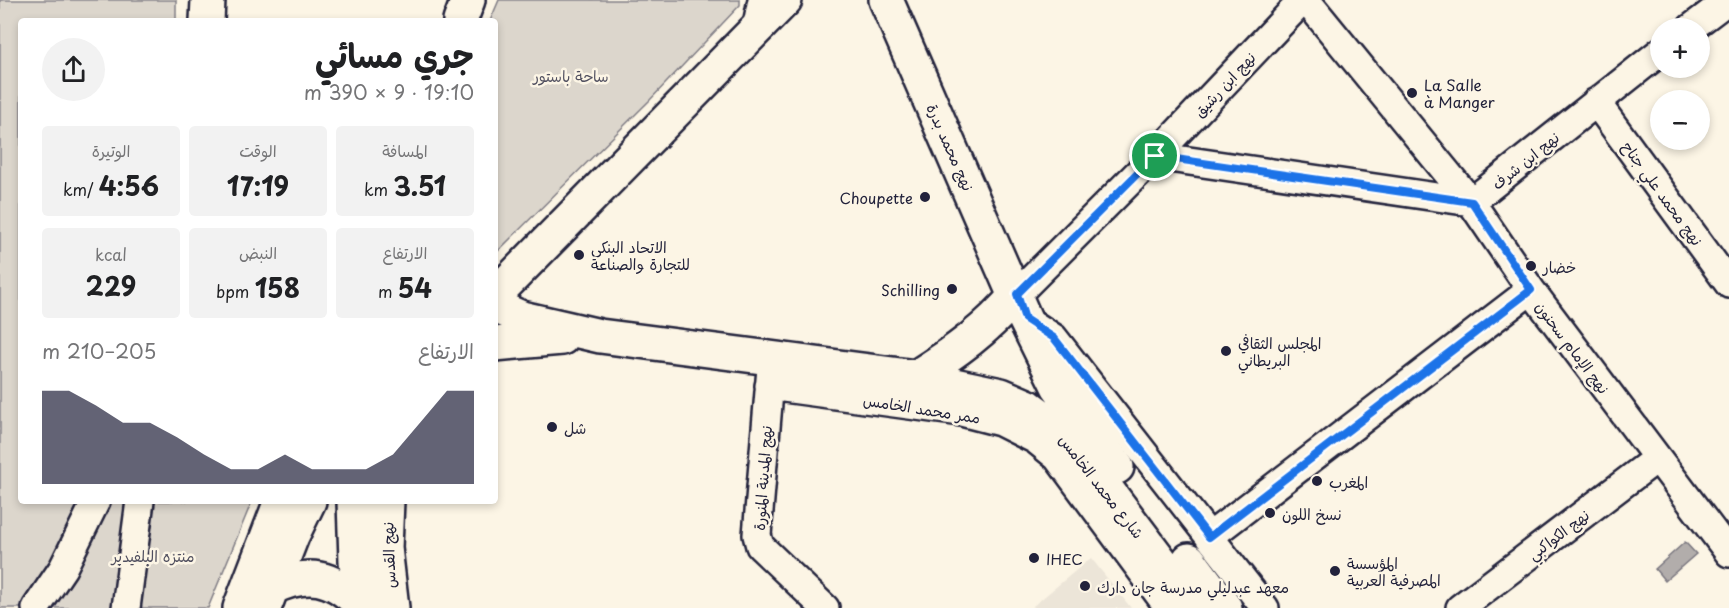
<!DOCTYPE html>
<html lang="ar">
<meta charset="utf-8">
<style>
body{margin:0;font-family:"Playpen Sans","Playpen Sans Arabic",sans-serif;background:#f2f2f2;color:#202124;direction:rtl;height:100vh;display:flex;flex-direction:column;font-size:22px;white-space:nowrap}
*{box-sizing:border-box;margin:0}
p{font-size:20px;color:#757577}
.icon{flex:none;width:33px;height:33px;fill:none;stroke:currentColor;stroke-width:2;stroke-linecap:round;stroke-linejoin:round}
.map{position:relative;flex:1;overflow:hidden;direction:ltr}
.sheet{position:absolute;left:18px;top:18px;width:480px;height:486px;display:flex;flex-direction:column;background:#fff;border-radius:6px;box-shadow:0 3px 9px #0003;direction:rtl}
.sheet>*{flex:none}
.fabs{position:absolute;left:1650px;top:18px;display:grid;gap:12px}
.fabs a{display:grid;place-items:center;width:60px;height:60px;border-radius:50%;background:#fff;box-shadow:0 3px 9px #0003;font-size:30px}
.pin{position:absolute;display:grid;place-items:center;width:51px;height:51px;color:#fff;margin:-26px;border:3px solid #fff;border-radius:50%;box-shadow:0 2px 6px #0007}
.round{display:grid;place-items:center;flex:none;width:63px;height:63px;border-radius:32px;background:#f2f2f2}
.summary{display:flex;align-items:center;justify-content:space-between;height:102px;padding:0 24px}
h1{font-size:33px;font-weight:700;line-height:45px}
.figures{display:grid;grid-template-columns:repeat(3,1fr);gap:9px;height:102px;padding:6px 24px}
.figures div{display:grid;align-content:center;border-radius:6px;background:#f2f2f2;text-align:center}
.figures b{font-size:26px;font-weight:700}
.figures small{font-size:16px;font-weight:400}
.figures p{font-size:16px}
.chart{height:168px;padding:12px 24px}
.chart p{display:flex;justify-content:space-between}
.chart svg{width:100%;height:108px;margin-top:6px;fill:#22223b;opacity:.7}
.map>svg:first-child{display:block}
</style>
<div class="map">
<svg width="1729" height="608" viewBox="0 0 1729 608">
<rect width="100%" height="100%" fill="#fcf5e5"/>
<filter id="ink" filterUnits="userSpaceOnUse"><feTurbulence type="fractalNoise" baseFrequency=".0167" numOctaves="2"/><feDisplacementMap in="SourceGraphic" scale="12" xChannelSelector="R" yChannelSelector="G"/><feConvolveMatrix kernelMatrix="1 2 1 2 8 2 1 2 1" color-interpolation-filters="sRGB"/></filter>
<g filter="url(#ink)">
<!-- built -->
<path fill="#ece5d8" d="M 1091,558 L 1131,608 L 1034,608 L 1033,606 Z"/>
<!-- green -->
<path fill="#dcd6cc" stroke="#7f7c84" stroke-width="1.5" d="M 0,0 L 176,0 L 176,21 L 21,21 L 21,501 L 252,501 L 208,608 L 0,608 Z
M 499,0 L 740,0 L 740,5 L 649,101 L 495,254 L 495,21 L 490,21 Z"/>
<!-- water -->
<path fill="#b2adab" stroke="#78757e" stroke-width="1.5" d="M 1685,542 L 1696,554 L 1665,581 L 1655,569 Z"/>
<g fill="none" stroke-linecap="round" stroke-linejoin="round">
<!-- minor casing -->
<g stroke="#22223b" stroke-width="32">
<path id="minor" d="M 1306,0 L 1471,202 L 1531,290 L 1729,553
M 1691,28 L 1728,0
M 1596,102 L 1729,284
M 1155,156 L 1471,202 L 1660,52
M 1017,294 L 1155,156 L 1303,0
M 1025,319 L 1054,338 L 1265,608
M 771,368 L 757,535 L 760,546 L 825,608
M 769,386 L 961,412 L 1000,422 L 1036,440 L 1057,457 L 1169,608
M 1209,537 L 1531,290
M 36,608 L 63,568 L 96,501
M 126,608 L 140,501
M 1460,608 L 1656,459"/>
</g>
<!-- tertiary casing -->
<g stroke="#22223b" stroke-width="38">
<path id="tertiary" d="M 207,21 L 208,0"/>
</g>
<!-- secondary casing -->
<g stroke="#22223b" stroke-width="38">
<path id="secondary" d="M 495,295 L 785,0
M 354,501 L 356,561 L 361,608
M 387,501 L 385,548 L 392,608
M 271,588 C 308,571 332,575 361,605
M 240,608 L 281,501
M 264,608 L 292,536 L 309,501"/>
</g>
<!-- primary casing -->
<g stroke="#22223b" stroke-width="38">
<path id="primary" d="M 886,0 L 1025,319 L 1058,386 L 1117,467
M 460,21 L 468,0
M 760,25 L 765,0
M 495,306 L 522,318 L 600,336 L 916,377 L 1001,395 L 1029,407 L 1051,423 L 1083,458 L 1196,608
M 495,344 L 562,338
M 916,377 C 954,353 988,329 1017,294
M 1189,560 L 1225,608"/>
</g>
<!-- minor -->
<use href="#minor" stroke="#fcf5e5" stroke-width="27"/>
<!-- tertiary -->
<use href="#tertiary" stroke="#fcf5e5" stroke-width="33"/>
<!-- secondary -->
<use href="#secondary" stroke="#fcf5e5" stroke-width="33"/>
<!-- primary -->
<use href="#primary" stroke="#fcf5e5" stroke-width="33"/>
</g>
</g>
<g fill="none" stroke-linecap="round" stroke-linejoin="round" filter="url(#ink)">
<!-- route casing -->
<g stroke="#fff" stroke-width="12">
<path id="route" d="M 1155,156 L 1472,202 L 1531,290 L 1209,537 L 1054,338 L 1025,319 L 1017,294 Z"/>
</g>
<!-- route -->
<use href="#route" stroke="#1a73e8" stroke-width="8"/>
</g>
<!-- markers -->
<g fill="#22223b" stroke="#fcf5e5" stroke-width="2">
<circle cx="1412" cy="93" r="6"/>
<circle cx="925" cy="197" r="6"/>
<circle cx="579" cy="255" r="6"/>
<circle cx="1531" cy="266" r="6"/>
<circle cx="952" cy="289" r="6"/>
<circle cx="1226" cy="351" r="6"/>
<circle cx="552" cy="427" r="6"/>
<circle cx="1317" cy="481" r="6"/>
<circle cx="1270" cy="513" r="6"/>
<circle cx="1034" cy="558" r="6"/>
<circle cx="1335" cy="571" r="6"/>
<circle cx="1085" cy="586" r="6"/>
</g>
<g text-anchor="middle" dominant-baseline="central" stroke-width="5" stroke-linejoin="round" paint-order="stroke">
<!-- park labels -->
<g font-size="15" fill="#504f5f" stroke="#fcf5e5">
<text x="571" y="75">ساحة باستور</text>
<text x="153" y="555">منتزه البلفيدير</text>
</g>
<!-- street labels -->
<g font-size="15" fill="#22223b" stroke="#fcf5e5">
<text transform="translate(1224 84) rotate(-47)">نهج ابن رشيق</text>
<text transform="translate(951 147) rotate(66)">نهج محمد بدرة</text>
<text transform="translate(1525 160) rotate(-39)">نهج ابن شرف</text>
<text transform="translate(1663 193) rotate(54)">نهج محمد علي جناح</text>
<text transform="translate(1573 347) rotate(53)">نهج الإمام سحنون</text>
<text transform="translate(922 408) rotate(9)">ممر محمد الخامس</text>
<text transform="translate(762 478) rotate(-86)">نهج المدينة المنورة</text>
<text transform="translate(1102 486) rotate(52)">شارع محمد الخامس</text>
<text transform="translate(1558 534) rotate(-37)">نهج الكواكبي</text>
<text transform="translate(388 555) rotate(-92)">نهج القدس</text>
</g>
<!-- poi labels -->
<g font-size="15" fill="#22223b" stroke="#fcf5e5" text-anchor="start">
<text x="1424" y="84">La Salle<tspan x="1424" dy="17">à Manger</tspan></text>
<text x="913" y="197" text-anchor="end">Choupette</text>
<text x="591" y="246">الاتحاد البنكي<tspan x="591" dy="17">للتجارة والصناعة</tspan></text>
<text x="1543" y="266">خضار</text>
<text x="940" y="289" text-anchor="end">Schilling</text>
<text x="1238" y="342">المجلس الثقافي<tspan x="1238" dy="17">البريطاني</tspan></text>
<text x="564" y="427">شل</text>
<text x="1329" y="481">المغرب</text>
<text x="1282" y="513">نسخ اللون</text>
<text x="1046" y="558">IHEC</text>
<text x="1347" y="562">المؤسسة<tspan x="1347" dy="17">المصرفية العربية</tspan></text>
<text x="1097" y="586">معهد عبدليلي مدرسة جان دارك</text>
</g>
</g>
</svg>
<div class="fabs">
<a>+</a>
<a>−</a>
</div>
<div class="pin" style="left:1155px;top:156px;background:#1e9e55"><svg class="icon" aria-label="arrive" viewBox="0 0 24 24"><path d="M6 21V4h12l-3 4 3 4H6"/></svg></div>
<section class="sheet">
<div class="summary"><div><h1>جري مسائي</h1><p>19:10 · 9 × 390 m</p></div><a class="round"><svg class="icon" aria-label="share" viewBox="0 0 24 24"><path d="M12 15V3M7 8l5-5 5 5M5 13v7h14v-7"/></svg></a></div>
<div class="figures">
<div><p>المسافة</p><b>3.51<small> km</small></b></div>
<div><p>الوقت</p><b>17:19</b></div>
<div><p>الوتيرة</p><b>4:56<small> /km</small></b></div>
</div>
<div class="figures">
<div><p>الارتفاع</p><b>54<small> m</small></b></div>
<div><p>النبض</p><b>158<small> bpm</small></b></div>
<div><p>kcal</p><b>229</b></div>
</div>
<div class="chart"><p><span>الارتفاع</span>205–210 m</p>
<svg viewBox="0 0 160 44" preserveAspectRatio="none"><path d="M0 44V6L10 6L20 12L30 19L40 19L50 25L60 32L70 38L80 38L90 32L100 38L110 38L120 38L130 32L140 19L150 6L160 6V44z"/></svg>
</div>
</section>
</div>
